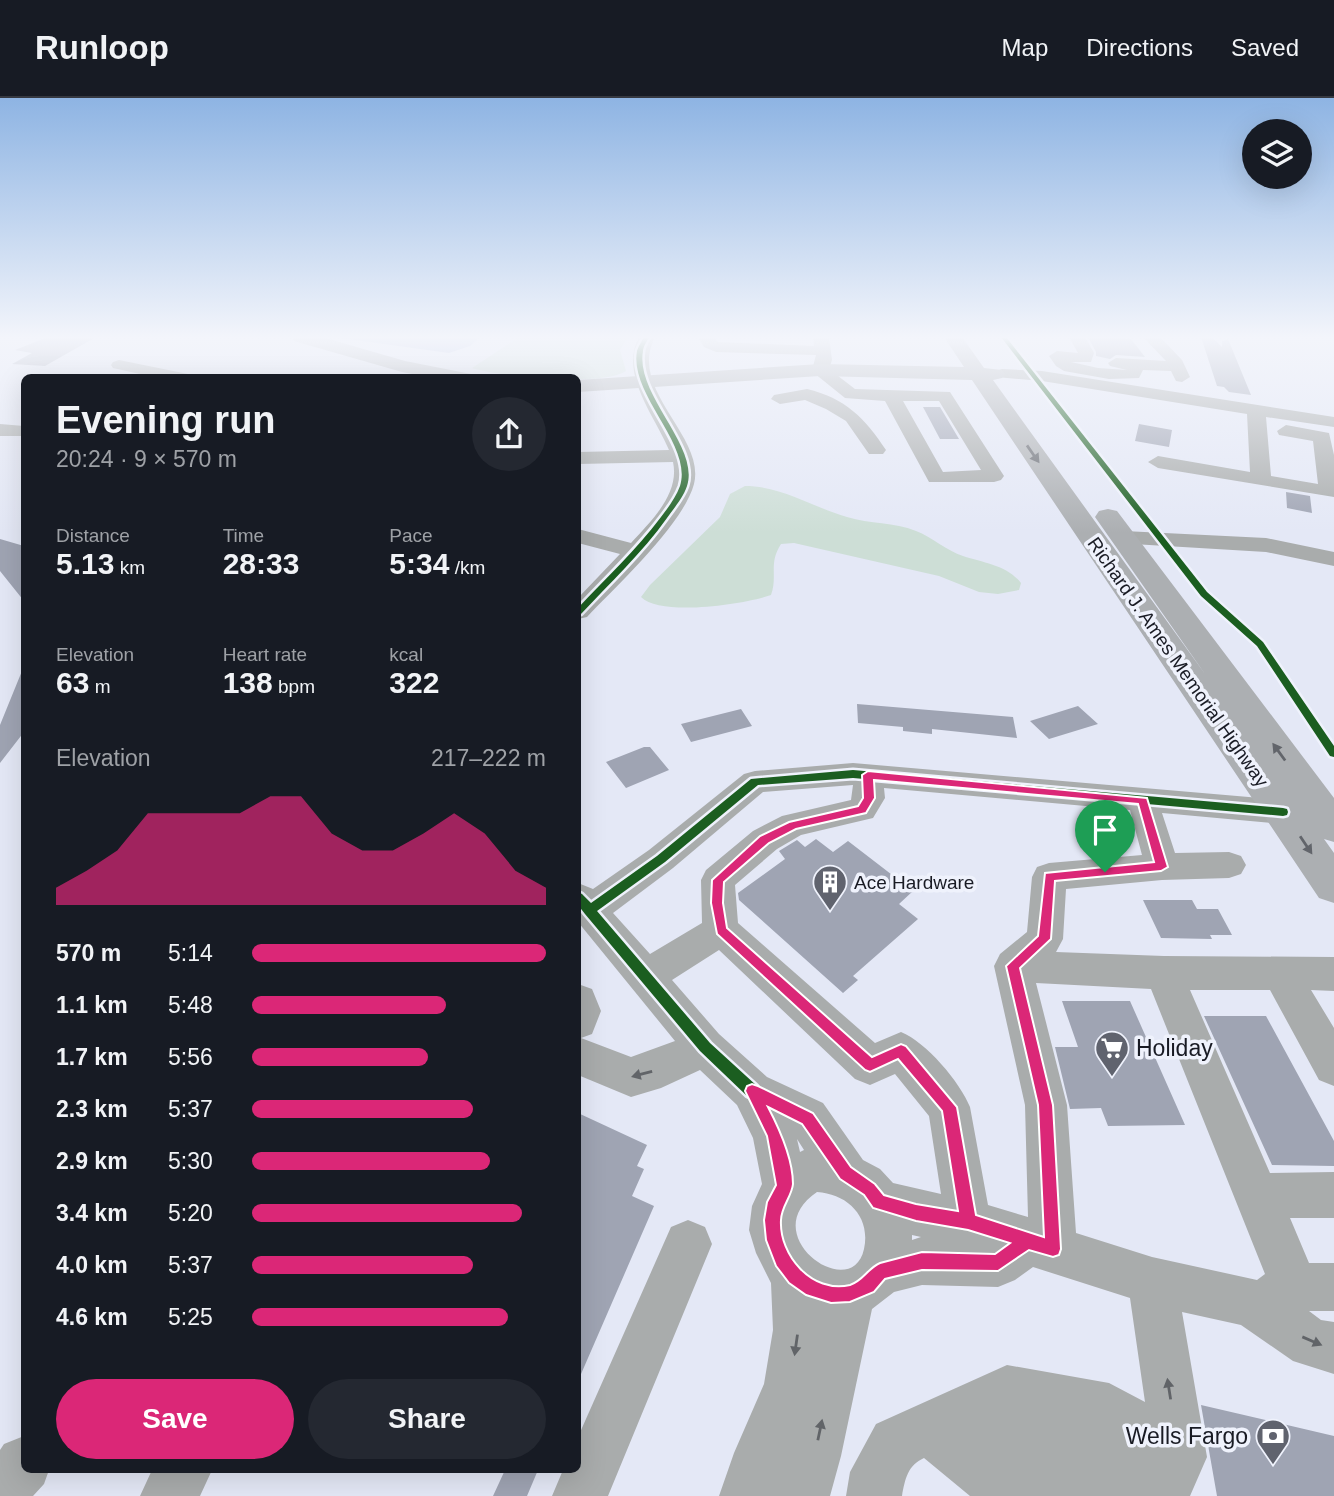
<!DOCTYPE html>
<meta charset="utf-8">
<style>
body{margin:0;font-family:Arial,sans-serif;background:#242831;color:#f1f3f6;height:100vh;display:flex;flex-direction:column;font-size:26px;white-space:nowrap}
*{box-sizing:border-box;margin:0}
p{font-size:23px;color:#9ea1a6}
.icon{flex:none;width:38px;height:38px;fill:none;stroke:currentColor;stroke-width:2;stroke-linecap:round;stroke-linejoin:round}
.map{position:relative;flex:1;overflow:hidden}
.sheet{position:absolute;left:21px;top:276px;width:560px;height:1099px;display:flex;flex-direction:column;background:#171b24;border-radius:10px;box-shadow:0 7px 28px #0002}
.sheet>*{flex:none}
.tools{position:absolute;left:1242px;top:21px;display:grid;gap:14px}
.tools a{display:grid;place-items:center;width:70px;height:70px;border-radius:50%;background:#171b24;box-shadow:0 7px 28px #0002;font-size:35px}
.pin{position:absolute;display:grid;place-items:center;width:60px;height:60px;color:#fff;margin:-72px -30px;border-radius:50% 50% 50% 0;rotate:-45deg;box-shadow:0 0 7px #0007}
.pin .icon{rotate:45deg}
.round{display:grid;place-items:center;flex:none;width:74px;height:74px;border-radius:37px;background:#242831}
.summary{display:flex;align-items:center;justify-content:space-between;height:119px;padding:0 35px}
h1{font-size:38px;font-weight:600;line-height:52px}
.figures{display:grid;grid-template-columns:repeat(3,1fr);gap:10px;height:119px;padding:7px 35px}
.figures div{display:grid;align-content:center}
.figures b{font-size:30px;font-weight:600}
.figures small{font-size:19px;font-weight:400}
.figures p{font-size:19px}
.chart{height:196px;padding:14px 35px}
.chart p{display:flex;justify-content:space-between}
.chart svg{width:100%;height:126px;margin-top:7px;fill:#db2777;opacity:.7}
.cta{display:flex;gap:14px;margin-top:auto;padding:14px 35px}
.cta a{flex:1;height:80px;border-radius:42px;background:#db2777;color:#fff;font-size:28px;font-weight:600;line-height:80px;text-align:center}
.cta a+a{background:#242831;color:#f1f3f6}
ul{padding:0 35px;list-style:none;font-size:23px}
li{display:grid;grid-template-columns:112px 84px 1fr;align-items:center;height:52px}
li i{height:18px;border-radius:9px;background:#db2777}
header{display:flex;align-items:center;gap:42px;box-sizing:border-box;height:98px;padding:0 35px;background:#171b24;border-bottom:2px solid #363941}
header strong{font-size:33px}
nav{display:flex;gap:38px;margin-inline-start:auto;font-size:24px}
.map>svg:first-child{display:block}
</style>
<header>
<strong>Runloop</strong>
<nav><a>Map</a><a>Directions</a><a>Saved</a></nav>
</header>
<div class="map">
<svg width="1334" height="1398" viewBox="0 0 1334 1398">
<rect width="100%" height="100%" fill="#e4e8f6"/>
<!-- green -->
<path fill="#cdded6" d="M 519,239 L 628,239 L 620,252 L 626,273 C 601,289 502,279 472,270 Z
M 745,388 C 782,388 812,409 847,419 C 870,426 894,424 916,433 C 932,439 947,453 963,458 C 984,465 1007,467 1021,485 L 1019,492 L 998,496 L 979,494 L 939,478 L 794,445 L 781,446 C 768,466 778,478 771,497 C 745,506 661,519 641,499 L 650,487 L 720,419 L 730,396 Z"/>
<!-- water -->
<path fill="#a8b4db" d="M 334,239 L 480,239 L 470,248 L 449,255 Z"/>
<!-- building -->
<path fill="#9fa4b3" d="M 48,239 L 96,239 L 45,268 L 12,266 L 32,255 L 15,252 Z
M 1088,239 L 1131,241 L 1145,259 L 1116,257 L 1110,261 L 1096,258 L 1096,254 Z
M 1201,239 L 1212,239 L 1222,249 L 1222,243 L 1228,241 L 1251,297 L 1229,294 L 1224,289 L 1217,288 Z
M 923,309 L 940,309 L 959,341 L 940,341 Z
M 1139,326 L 1172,332 L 1169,349 L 1135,343 Z
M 1286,394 L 1310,398 L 1312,415 L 1287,410 Z
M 0,441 L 24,448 L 24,503 L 0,473 Z
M 24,568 L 24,634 L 0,665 L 0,627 Z
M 857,606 L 1013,619 L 1017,640 L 932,631 L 932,636 L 903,633 L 903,629 L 858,625 Z
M 1078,608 L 1098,626 L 1049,641 L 1030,623 Z
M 741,611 L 752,628 L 691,644 L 681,626 Z
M 644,649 L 650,649 L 669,672 L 626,690 L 606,664 Z
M 816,741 L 833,754 L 848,743 L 913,793 L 899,806 L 918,821 L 853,878 L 858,882 L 843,895 L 739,802 L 738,795 L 785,761 L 779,753 L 797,742 L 805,749 Z
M 1143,802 L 1192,802 L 1197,811 L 1218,811 L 1232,837 L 1210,837 L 1212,841 L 1161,840 Z
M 1062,903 L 1130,903 L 1185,1027 L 1108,1028 L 1101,1010 L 1070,1011 L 1055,949 L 1078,949 Z
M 1204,918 L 1266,918 L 1334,1043 L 1334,1068 L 1272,1067 Z
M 578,1015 L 647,1047 L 637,1068 L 644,1071 L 632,1098 L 654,1108 L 578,1283 Z
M 1201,1307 L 1334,1338 L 1334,1398 L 1217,1398 Z
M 505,1372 L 538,1372 L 527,1398 L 493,1398 Z"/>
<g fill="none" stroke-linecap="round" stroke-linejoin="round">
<!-- minor -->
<path fill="#a9acac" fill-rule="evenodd" d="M 639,239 L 655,239 C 627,292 706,338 694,386 C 683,427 616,488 587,519 L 578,521 L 578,500 L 620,456 L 578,445 L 578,431 L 631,445 C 651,423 680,396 673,364 L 578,366 L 578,354 L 669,352 C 655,318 619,276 639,239 Z
M 698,239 L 714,239 L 718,244 L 814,248 L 813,239 L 829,239 L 832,262 L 829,271 L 855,291 L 950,294 L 1004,378 L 1001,382 L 994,384 L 929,384 L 885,303 L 845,300 L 814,275 L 812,272 L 816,257 L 716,254 L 704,249 ZM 903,303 L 939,303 L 981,372 L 943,374 Z
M 1069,239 L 1085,239 L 1094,255 L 1091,264 L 1071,264 L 1098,270 L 1127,272 L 1110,268 L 1108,265 L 1116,260 L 1166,263 L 1143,239 L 1160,239 L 1182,262 L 1190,279 L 1182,284 L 1176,283 L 1171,273 L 1143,272 L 1139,280 L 1109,281 L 1064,273 L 1056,268 L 1049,258 L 1057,253 L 1078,255 Z
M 119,262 L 188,276 L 190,280 L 158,280 L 113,270 L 111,267 L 113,264 Z
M 1002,271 L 1042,273 L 1334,319 L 1334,329 L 1266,319 L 1271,378 L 1318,386 L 1313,343 L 1279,337 L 1277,333 L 1286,327 L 1329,335 L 1334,357 L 1334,399 L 1158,370 L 1148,364 L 1158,358 L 1250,374 L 1247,316 L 1042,283 L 996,279 L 994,276 L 996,273 Z
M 807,291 C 845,300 865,320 886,352 L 883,356 L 869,356 L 846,323 L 826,311 L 805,302 L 780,306 L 771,301 L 774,297 Z
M 0,326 L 24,328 L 24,338 L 0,338 Z
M 1124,433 L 1266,440 L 1334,454 L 1334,468 L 1266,454 L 1116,445 L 1113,440 L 1116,435 Z
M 853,665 L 1283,702 L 1294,706 L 1299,714 L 1294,722 L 1283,726 L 1162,715 L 1175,755 L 1229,754 L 1241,758 L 1246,767 L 1241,776 L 1229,780 L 1162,782 L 1066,791 L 1063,841 L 1056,854 L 1164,858 L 1334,859 L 1334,893 L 1311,892 L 1334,930 L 1334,988 L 1319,982 L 1270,892 L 1190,892 L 1270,1075 L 1334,1074 L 1334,1120 L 1290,1120 L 1309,1165 L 1334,1165 L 1334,1213 L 1309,1213 L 1321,1222 L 1334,1224 L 1334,1276 L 1293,1263 L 1241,1227 L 1182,1214 L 1207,1359 L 1190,1398 L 970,1398 L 924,1360 C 908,1367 905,1381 902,1398 L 846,1398 L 850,1374 L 876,1326 L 1007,1267 L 1109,1285 L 1145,1304 L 1130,1200 L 1033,1169 L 1015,1182 L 998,1189 L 922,1187 L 894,1194 L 872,1211 L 841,1358 L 830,1398 L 719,1398 L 734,1355 L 764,1286 L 773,1232 L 771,1185 L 756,1155 L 749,1132 L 752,1108 L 762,1086 L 753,1040 L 737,1007 L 700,972 L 661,990 L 631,999 L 578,977 L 578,886 L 592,891 L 601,913 L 592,936 L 581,940 L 631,959 L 675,943 L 578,824 L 578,785 L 593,791 L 649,752 L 744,676 L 755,673 ZM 853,687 L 851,702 L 782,718 L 753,733 L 706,772 L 701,782 L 702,825 L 650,856 L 613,815 L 673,770 L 763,694 ZM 884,690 L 1130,712 L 1142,757 L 1049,765 L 1037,769 L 1032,779 L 1027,834 L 1000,856 L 994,868 L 1025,1007 L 1028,1119 L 988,1107 L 970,1009 C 960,984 926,944 901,934 L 875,945 L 738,825 L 735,787 L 777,751 L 801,737 L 873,720 L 885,700 ZM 719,852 L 855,981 L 870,987 L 895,976 L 929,1018 L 941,1096 L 893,1085 L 880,1071 L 863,1062 L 823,1005 L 767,979 L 719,936 L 672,882 ZM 1036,885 L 1151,891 L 1265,1176 L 1257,1182 L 1152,1159 L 1076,1135 L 1067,1007 ZM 797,1041 L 804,1052 L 800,1054 ZM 817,1094 C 848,1096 871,1119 864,1151 C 852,1207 753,1137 817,1094 ZM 912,1137 L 921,1139 L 912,1142 Z
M 688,1122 L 705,1129 L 712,1146 L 608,1398 L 552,1398 L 563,1372 L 578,1372 L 578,1339 L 671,1129 Z
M 24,1338 L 24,1372 L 49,1372 L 44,1386 L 33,1398 L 0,1398 L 0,1352 L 4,1346 Z
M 152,1372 L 212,1372 L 200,1398 L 140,1398 Z"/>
<!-- major -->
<path fill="#acafb2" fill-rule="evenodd" d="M 292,239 L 322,239 L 405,263 L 471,276 L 474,280 L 433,280 L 402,274 L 294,243 Z
M 944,239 L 962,239 L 984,270 L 1002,272 L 1005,276 L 1002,280 L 993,282 L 1205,576 L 1095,419 L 1099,413 L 1108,411 L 1117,413 L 1334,700 L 1334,744 L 1324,741 L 1334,755 L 1334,805 L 1319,800 L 972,282 L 820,278 L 578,294 L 578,282 L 820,266 L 964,269 Z"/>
<!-- cycleway casing -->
<g stroke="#eff2fc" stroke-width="5">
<path id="cycleway" d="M 644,239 L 649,239 C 647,243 643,249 643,253 C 635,297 700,348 687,388 C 683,400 674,410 667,420 C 642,455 610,485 581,516 L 578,516 L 578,510 C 606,480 636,452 661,419 C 668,410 676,399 680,388 C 693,347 629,297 637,253 C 638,249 642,243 644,239 Z
M 1001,239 L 1006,239 L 1207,494 L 1263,544 L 1334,648 L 1334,659 L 1330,658 L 1257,548 L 1201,498 Z
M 853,672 L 1283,710 L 1287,711 L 1288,714 L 1287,717 L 1283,718 L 853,680 L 758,687 L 665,764 L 597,813 L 710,945 L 757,988 L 759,993 L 757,998 L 752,1000 L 747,998 L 700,953 L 585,816 L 578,807 L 578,794 L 582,796 L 591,805 L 657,758 L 751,681 Z"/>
</g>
<!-- cycleway -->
<use href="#cycleway" fill="#1b5e20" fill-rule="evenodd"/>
</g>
<!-- one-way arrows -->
<defs><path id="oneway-solid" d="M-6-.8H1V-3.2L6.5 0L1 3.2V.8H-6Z" transform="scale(1.75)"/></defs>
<g fill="#62656b">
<use href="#oneway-solid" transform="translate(1033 356) rotate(55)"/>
<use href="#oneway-solid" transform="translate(1279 654) rotate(-126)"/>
<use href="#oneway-solid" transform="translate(1306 747) rotate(56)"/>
</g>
<g fill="#616468">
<use href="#oneway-solid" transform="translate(642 976) rotate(165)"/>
<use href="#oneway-solid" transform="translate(1312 1243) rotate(23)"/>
<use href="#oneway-solid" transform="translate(796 1247) rotate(98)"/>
<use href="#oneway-solid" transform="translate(1169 1291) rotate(-99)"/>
<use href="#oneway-solid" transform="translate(820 1332) rotate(-78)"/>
</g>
<!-- sky -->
<linearGradient id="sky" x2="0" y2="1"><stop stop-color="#8eb4e3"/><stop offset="0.55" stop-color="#f3f5fb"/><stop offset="1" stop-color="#f3f5fb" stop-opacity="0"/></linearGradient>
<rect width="1334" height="435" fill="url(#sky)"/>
<!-- route -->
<path fill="#db2777" stroke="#fff" stroke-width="2" fill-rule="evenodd" d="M 868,673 L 1147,700 L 1168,769 L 1161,773 L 1055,783 L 1051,841 L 1020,870 L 1053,1007 L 1061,1151 L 1059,1157 L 1053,1159 L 1029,1152 L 998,1173 L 922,1172 L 885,1181 L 874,1194 L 850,1204 L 831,1205 L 806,1197 L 789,1185 L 776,1168 L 766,1142 L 764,1122 L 767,1104 L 776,1087 L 767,1038 L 745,993 L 747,988 L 752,986 L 758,988 L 813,1015 L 851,1069 L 875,1086 L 884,1097 L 916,1106 L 958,1113 L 942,1013 L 898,961 L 870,974 L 865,972 L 717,836 L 711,805 L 712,782 L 760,738 L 789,724 L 858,708 L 863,700 L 862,677 ZM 874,682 L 1138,706 L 1154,764 L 1045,775 L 1038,838 L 1006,868 L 1038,1007 L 1044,1139 L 976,1117 L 957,1009 L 906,948 L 901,946 L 872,959 L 727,830 L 723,805 L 724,784 L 769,745 L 796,731 L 866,715 L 875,700 ZM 768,1009 L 802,1026 L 840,1081 L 864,1097 L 873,1110 L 916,1123 L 968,1132 L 1010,1145 L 995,1156 L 922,1154 L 880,1165 C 868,1170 863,1183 850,1187 C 812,1196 779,1157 781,1122 C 781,1109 792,1098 793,1086 C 793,1062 779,1030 768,1009 Z"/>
<!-- icons -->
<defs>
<g id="building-pin" transform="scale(1.75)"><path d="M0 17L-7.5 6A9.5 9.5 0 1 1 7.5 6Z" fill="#60636e" stroke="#eff2fc"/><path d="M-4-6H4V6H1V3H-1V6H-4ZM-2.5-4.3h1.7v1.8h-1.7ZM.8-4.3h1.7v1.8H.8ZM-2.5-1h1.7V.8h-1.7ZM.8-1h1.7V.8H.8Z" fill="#fff"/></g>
<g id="supermarket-pin" transform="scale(1.75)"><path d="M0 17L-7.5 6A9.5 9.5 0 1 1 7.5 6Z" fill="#60636e" stroke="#eff2fc"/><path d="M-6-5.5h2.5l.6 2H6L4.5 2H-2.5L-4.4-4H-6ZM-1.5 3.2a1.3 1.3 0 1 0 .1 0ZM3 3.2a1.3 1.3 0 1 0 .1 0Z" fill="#fff"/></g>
<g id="bank-pin" transform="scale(1.75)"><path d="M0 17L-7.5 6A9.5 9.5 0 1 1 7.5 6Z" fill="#60636e" stroke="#eff2fc"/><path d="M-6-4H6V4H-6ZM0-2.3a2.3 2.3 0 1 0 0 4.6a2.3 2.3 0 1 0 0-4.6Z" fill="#fff"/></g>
</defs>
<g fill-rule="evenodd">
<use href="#building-pin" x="830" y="784"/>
<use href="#supermarket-pin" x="1112" y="950"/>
<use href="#bank-pin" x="1273" y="1338"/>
</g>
<g text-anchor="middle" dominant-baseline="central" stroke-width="7" stroke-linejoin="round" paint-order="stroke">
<!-- street labels -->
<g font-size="19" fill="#191b24" stroke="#eff2fc">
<text transform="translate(1178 564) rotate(55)">Richard J. Ames Memorial Highway</text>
</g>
<!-- poi labels -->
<g font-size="19" fill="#191b24" stroke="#eff2fc" text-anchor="start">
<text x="854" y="784">Ace Hardware</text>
</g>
<!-- near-poi labels -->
<g font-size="23" fill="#191b24" stroke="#eff2fc" text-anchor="start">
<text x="1136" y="950">Holiday</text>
<text x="1248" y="1338" text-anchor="end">Wells Fargo</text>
</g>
</g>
</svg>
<div class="tools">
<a><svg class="icon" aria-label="layers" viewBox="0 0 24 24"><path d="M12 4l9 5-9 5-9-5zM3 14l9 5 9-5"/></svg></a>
</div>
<div class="pin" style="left:1105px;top:774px;background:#1e9e55"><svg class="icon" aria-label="arrive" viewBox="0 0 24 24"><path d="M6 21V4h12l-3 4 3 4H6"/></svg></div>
<section class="sheet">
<div class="summary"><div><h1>Evening run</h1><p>20:24 · 9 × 570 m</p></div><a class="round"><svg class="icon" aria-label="share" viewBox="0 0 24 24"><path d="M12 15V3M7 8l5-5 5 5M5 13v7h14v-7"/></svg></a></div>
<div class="figures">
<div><p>Distance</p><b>5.13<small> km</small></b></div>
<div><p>Time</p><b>28:33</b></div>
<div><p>Pace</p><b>5:34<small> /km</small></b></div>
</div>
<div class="figures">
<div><p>Elevation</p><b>63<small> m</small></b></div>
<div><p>Heart rate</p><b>138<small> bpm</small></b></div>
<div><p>kcal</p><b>322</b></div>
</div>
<div class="chart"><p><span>Elevation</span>217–222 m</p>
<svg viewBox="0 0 160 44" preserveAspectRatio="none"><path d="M0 44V38L10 32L20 25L30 12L40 12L50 12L60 12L70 6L80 6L90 19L100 25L110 25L120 19L130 12L140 19L150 32L160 38V44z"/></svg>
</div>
<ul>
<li><b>570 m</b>5:14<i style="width:100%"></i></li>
<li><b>1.1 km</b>5:48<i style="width:66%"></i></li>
<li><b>1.7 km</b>5:56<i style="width:60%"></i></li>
<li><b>2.3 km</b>5:37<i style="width:75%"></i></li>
<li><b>2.9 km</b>5:30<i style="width:81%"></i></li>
<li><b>3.4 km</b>5:20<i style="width:92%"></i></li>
<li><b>4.0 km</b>5:37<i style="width:75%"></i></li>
<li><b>4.6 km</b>5:25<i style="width:87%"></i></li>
</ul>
<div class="cta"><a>Save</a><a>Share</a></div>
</section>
</div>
